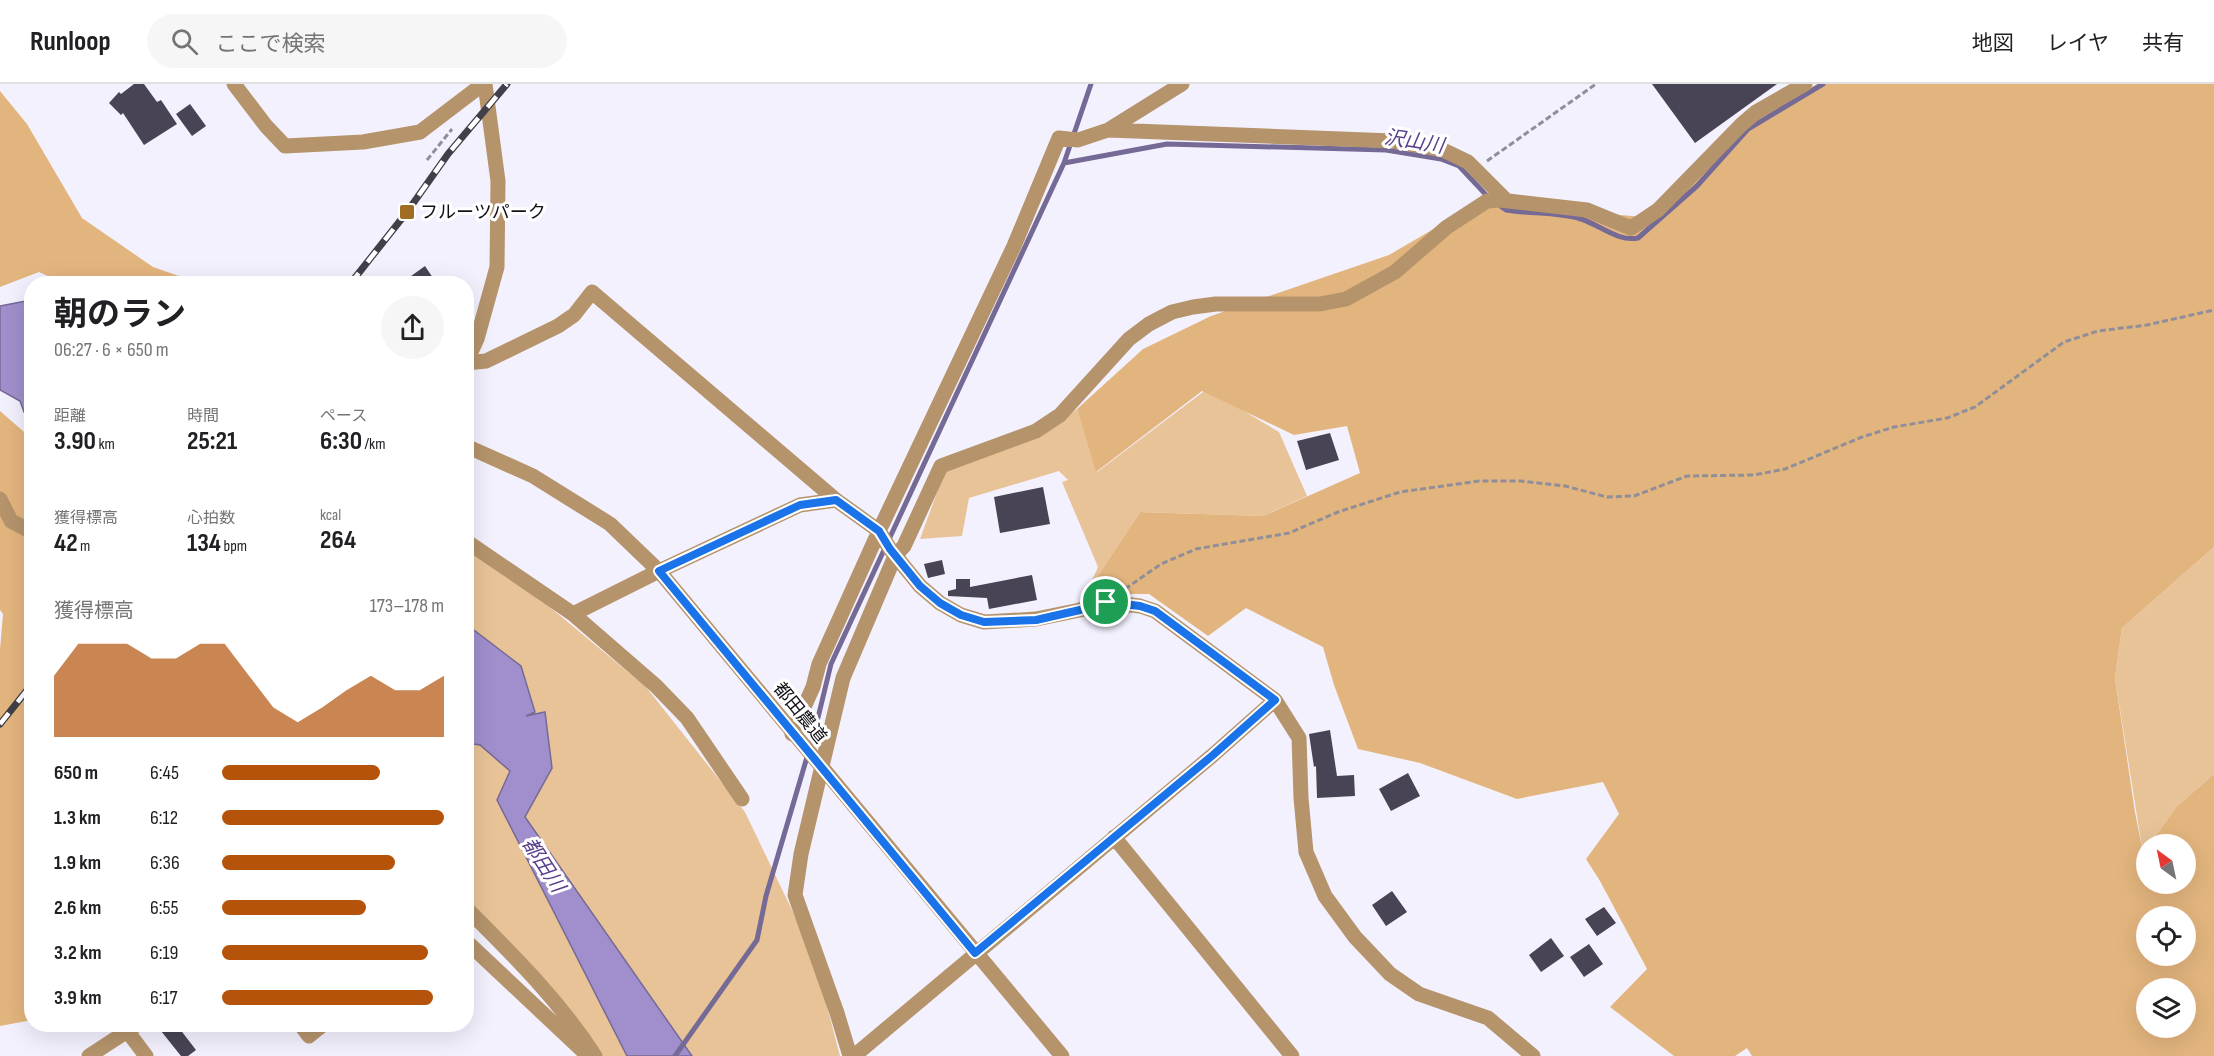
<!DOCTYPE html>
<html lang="ja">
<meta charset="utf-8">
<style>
body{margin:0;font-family:"Sofia Sans Condensed","Noto Sans JP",sans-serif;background:#f6f6f6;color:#202124;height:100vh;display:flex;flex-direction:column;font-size:22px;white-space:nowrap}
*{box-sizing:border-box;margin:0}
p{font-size:20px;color:#757577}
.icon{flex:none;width:33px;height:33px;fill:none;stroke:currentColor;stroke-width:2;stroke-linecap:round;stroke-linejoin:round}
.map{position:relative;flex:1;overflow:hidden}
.side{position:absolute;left:24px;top:192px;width:450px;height:756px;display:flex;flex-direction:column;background:#fff;border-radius:24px;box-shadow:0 6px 24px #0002}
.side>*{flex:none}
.needle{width:39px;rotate:327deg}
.tools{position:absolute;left:2136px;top:750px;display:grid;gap:12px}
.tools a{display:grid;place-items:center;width:60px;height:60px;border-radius:50%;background:#fff;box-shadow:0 6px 24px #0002;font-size:30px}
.pin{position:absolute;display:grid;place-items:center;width:51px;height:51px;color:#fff;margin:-26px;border:3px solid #fff;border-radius:50%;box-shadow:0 2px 6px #0007}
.round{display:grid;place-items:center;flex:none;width:63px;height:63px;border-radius:32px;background:#f6f6f6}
.head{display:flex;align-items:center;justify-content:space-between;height:102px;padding:0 30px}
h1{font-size:33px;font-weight:700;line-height:45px}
.figures{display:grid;grid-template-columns:repeat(3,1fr);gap:9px;height:102px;padding:6px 30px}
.figures div{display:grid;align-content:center}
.figures b{font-size:26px;font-weight:700}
.figures small{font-size:16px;font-weight:400}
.figures p{font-size:16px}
.chart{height:168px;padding:12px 30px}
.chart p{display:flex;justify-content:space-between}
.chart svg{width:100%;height:108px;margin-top:6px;fill:#b45309;opacity:.7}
ul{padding:0 30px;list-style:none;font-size:20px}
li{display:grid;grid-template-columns:96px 72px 1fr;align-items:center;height:45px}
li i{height:15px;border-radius:8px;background:#b45309}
header{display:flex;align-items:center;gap:36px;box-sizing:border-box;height:84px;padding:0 30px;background:#fff;border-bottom:2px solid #e0e0e0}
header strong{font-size:28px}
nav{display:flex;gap:33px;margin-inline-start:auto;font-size:21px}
.search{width:420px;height:54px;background:#f6f6f6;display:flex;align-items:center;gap:15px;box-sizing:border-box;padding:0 21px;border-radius:33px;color:#757577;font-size:22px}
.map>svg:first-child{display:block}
</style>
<header>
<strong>Runloop</strong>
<div class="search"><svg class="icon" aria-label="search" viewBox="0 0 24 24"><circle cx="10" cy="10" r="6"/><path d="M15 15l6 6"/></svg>ここで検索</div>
<nav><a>地図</a><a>レイヤ</a><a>共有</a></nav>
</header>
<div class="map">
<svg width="2214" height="972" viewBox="0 0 2214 972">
<rect width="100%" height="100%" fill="#f4f1ff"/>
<!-- green -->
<path fill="#e8c398" d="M 1207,305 L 1279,348 L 1307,412 L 1263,432 L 1140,428 L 1086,510 L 1098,483 L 1062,398 L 1068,396 L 1059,387 L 969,414 L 962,452 L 920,455 L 946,384 L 1050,345 L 1077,325 L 1097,388 Z
M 2214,463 L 2214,690 L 2176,723 L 2150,760 L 2146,760 L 2143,770 L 2115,594 L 2122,544 Z
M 467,467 L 528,505 L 646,603 L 745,728 L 814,872 L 840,972 L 600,972 L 467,821 Z"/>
<!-- forest -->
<path fill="#e3b57e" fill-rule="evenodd" d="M 1817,0 L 2214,0 L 2214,463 L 2122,544 L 2115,594 L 2135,728 L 2143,769 L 2146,765 L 2146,800 L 2186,800 L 2186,760 L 2150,760 L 2176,723 L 2214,690 L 2214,972 L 1752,972 L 1747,964 L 1735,972 L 1674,972 L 1610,923 L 1647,885 L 1600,797 L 1586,775 L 1619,730 L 1603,698 L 1517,715 L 1420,679 L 1358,665 L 1334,601 L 1323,563 L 1246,524 L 1208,552 L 1149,510 L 1086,510 L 1140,428 L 1263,432 L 1360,389 L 1347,342 L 1294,351 L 1202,307 L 1096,388 L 1077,325 L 1143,265 L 1211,232 L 1389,171 L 1478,119 L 1644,133 L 1745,41 ZM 2146,832 L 2186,832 L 2186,872 L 2146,872 ZM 2146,904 L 2186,904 L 2186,944 L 2146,944 Z
M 0,7 L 27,40 L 82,134 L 153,183 L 199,199 L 63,199 L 39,188 L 0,203 Z
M 0,327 L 31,354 L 32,936 L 0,942 L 0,565 L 3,530 L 0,526 Z"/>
<!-- water -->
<path fill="#a08fcc" stroke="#756995" stroke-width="1.5" d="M 31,216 L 32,216 L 31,334 L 24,328 L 20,317 L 0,306 L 0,222 Z
M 466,540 L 521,582 L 535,628 L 526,632 L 545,628 L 552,684 L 525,733 L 692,972 L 627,972 L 497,716 L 510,687 L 480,661 L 467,659 Z"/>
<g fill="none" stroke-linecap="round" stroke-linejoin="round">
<!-- stream -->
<path stroke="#756995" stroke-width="5" d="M 1064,79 L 1167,60 L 1386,66 L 1441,75 L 1459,82 L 1489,114
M 1499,121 L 1506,126 C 1531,130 1557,128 1581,135 C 1600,141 1618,158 1638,154 L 1697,102 L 1748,45 L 1823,0
M 675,972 L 757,856 L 766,812 L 815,646 L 831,580 L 1064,79 L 1091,0"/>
</g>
<!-- building -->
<path fill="#484455" d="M 134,0 L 144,0 L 157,18 L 161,16 L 177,40 L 144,61 L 123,29 L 121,31 L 109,19 L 119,8 L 121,10 Z
M 1652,0 L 1777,0 L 1695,59 Z
M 190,20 L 206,42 L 192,52 L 176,30 Z
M 425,182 L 437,200 L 400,200 Z
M 1330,349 L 1339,376 L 1306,386 L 1297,357 Z
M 1043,403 L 1050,440 L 1000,449 L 994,413 Z
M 942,476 L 945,490 L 928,494 L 924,480 Z
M 1032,491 L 1037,516 L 989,525 L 987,514 L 948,512 L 948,507 L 956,505 L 956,495 L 970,495 L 970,503 Z
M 1330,646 L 1337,692 L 1354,691 L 1355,712 L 1317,714 L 1316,682 L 1314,683 L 1309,650 Z
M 1408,689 L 1420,712 L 1391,727 L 1379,705 Z
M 1392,807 L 1407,828 L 1386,842 L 1372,821 Z
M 1604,823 L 1616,839 L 1597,852 L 1585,835 Z
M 1551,854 L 1564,872 L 1541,888 L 1529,871 Z
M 1589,860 L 1603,880 L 1584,893 L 1570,873 Z
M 169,940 L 176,940 L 196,966 L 188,972 L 181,972 L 161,947 Z"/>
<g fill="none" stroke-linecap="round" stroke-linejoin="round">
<!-- path -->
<path stroke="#908e98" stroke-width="3" stroke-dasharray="6 3" stroke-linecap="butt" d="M 427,76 L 452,45
M 1487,77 L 1596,0
M 1125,505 L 1161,480 L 1196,465 L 1289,449 L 1338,428 L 1400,408 L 1479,397 L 1521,397 L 1565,402 L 1607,413 L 1634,412 L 1687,392 L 1754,391 L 1785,385 L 1862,353 L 1894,343 L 1947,334 L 1975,323 L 2064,258 L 2098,247 L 2147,241 L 2214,226"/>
<!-- minor -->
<path stroke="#b5946c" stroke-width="15" d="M 234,0 L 266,42 L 285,62 L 363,58 L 420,48 L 483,0
M 1108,46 L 1393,57 L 1443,66 L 1468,78 L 1507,117
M 467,279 L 486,277 L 558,242 L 574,231 L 592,208 L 836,416
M 0,415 L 11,437 L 32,448
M 466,457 L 573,530 L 656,602 L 687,634 L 742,715
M 573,530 L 659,487 L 800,421 L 836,416 L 879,447 L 890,465 L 920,502 L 940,519 L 961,531 L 984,538 L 1036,535 L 1080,526 L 1106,518 L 1140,522 L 1155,527 L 1275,616 L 1299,654 L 1301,714 L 1306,768 L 1325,812 L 1355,853 L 1390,890 L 1419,910 L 1488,934 L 1533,972
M 792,650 L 813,603 L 819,580 L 879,447 L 1014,162 L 1059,54 L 1078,56 L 1108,46 L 1182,0
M 1114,753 L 1292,972
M 466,824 C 513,871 559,916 595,972
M 466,857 L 584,968
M 300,940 L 309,952 L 324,940
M 128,948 L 146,972
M 850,972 L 837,929 L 795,811 L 801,770 L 843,594 L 895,472 L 904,462 L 941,382 L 1036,347 L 1060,331 L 1129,255 L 1149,240 L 1172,228 L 1193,223 L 1216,220 L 1320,220 L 1346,215 L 1395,188 L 1447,143 L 1487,117 L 1500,116 L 1587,126 L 1631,144 L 1658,126 L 1741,41 L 1756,28 L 1805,0
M 854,972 L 1213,671 L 1275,616"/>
<!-- tertiary -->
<path stroke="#b5946c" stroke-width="15" d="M 466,279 L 477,255 L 497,183 L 498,97 L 485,0
M 466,362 L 533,392 L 610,440 L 659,487 L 1062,972
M 89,972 L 138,940"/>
<!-- rail casing -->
<g stroke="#413f48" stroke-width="7">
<path id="rail" d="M 350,200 L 407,128 L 448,70 L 507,0
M 0,640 L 32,600"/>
</g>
<!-- rail -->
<use href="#rail" stroke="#fff" stroke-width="4.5" stroke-dasharray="14" stroke-linecap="butt"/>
</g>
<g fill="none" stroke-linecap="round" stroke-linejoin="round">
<!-- route casing -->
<g stroke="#fff" stroke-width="12">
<path id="route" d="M 836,416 L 879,447 L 890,465 L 920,502 L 940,519 L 961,531 L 984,538 L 1036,536 L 1080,526 L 1106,518 L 1140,522 L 1155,527 L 1275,616 L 1213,671 L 975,869 L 659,487 L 800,421 Z"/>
</g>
<!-- route -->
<use href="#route" stroke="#1a73e8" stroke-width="8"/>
</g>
<!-- markers -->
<rect fill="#a06c24" stroke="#fff" stroke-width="2" x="399" y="120" width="16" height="16" rx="3"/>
<g text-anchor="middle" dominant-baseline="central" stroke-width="6" stroke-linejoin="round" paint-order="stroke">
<!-- poi labels -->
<g font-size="18" fill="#110f16" stroke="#fff" text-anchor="start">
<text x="420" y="128">フルーツパーク</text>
</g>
<!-- street labels -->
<g font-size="18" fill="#110f16" stroke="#fff">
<text transform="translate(800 629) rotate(51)">都田農道</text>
</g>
<!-- water labels -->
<g font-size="20" font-style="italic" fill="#5a408b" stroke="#fff">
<text transform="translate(1414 58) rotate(9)">沢山川</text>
<text transform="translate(543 781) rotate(57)">都田川</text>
</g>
</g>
</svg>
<div class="tools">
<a><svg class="needle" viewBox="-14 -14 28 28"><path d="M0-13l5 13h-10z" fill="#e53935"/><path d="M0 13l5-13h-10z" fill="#757577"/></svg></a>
<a><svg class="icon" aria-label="locate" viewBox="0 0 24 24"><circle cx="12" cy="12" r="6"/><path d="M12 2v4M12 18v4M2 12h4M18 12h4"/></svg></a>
<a><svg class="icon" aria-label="layers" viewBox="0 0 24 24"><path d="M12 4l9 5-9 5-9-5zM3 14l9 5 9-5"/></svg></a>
</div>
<div class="pin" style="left:1106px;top:518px;background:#1e9e55"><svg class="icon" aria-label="arrive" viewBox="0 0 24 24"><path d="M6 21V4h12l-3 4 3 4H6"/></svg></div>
<section class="side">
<div class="head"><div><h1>朝のラン</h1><p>06:27 · 6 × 650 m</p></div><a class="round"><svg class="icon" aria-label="share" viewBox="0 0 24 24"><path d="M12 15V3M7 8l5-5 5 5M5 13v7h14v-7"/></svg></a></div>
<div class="figures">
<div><p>距離</p><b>3.90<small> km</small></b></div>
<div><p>時間</p><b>25:21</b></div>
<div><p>ペース</p><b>6:30<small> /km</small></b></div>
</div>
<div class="figures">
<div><p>獲得標高</p><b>42<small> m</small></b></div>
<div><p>心拍数</p><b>134<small> bpm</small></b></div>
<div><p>kcal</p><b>264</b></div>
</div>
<div class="chart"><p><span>獲得標高</span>173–178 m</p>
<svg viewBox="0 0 160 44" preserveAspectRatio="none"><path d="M0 44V19L10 6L20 6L30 6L40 12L50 12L60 6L70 6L80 19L90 32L100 38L110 32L120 25L130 19L140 25L150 25L160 19V44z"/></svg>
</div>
<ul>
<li><b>650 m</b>6:45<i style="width:71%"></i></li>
<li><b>1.3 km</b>6:12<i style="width:100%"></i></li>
<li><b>1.9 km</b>6:36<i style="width:78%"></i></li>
<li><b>2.6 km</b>6:55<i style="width:65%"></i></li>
<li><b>3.2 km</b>6:19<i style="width:93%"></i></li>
<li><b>3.9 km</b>6:17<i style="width:95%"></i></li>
</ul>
</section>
</div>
